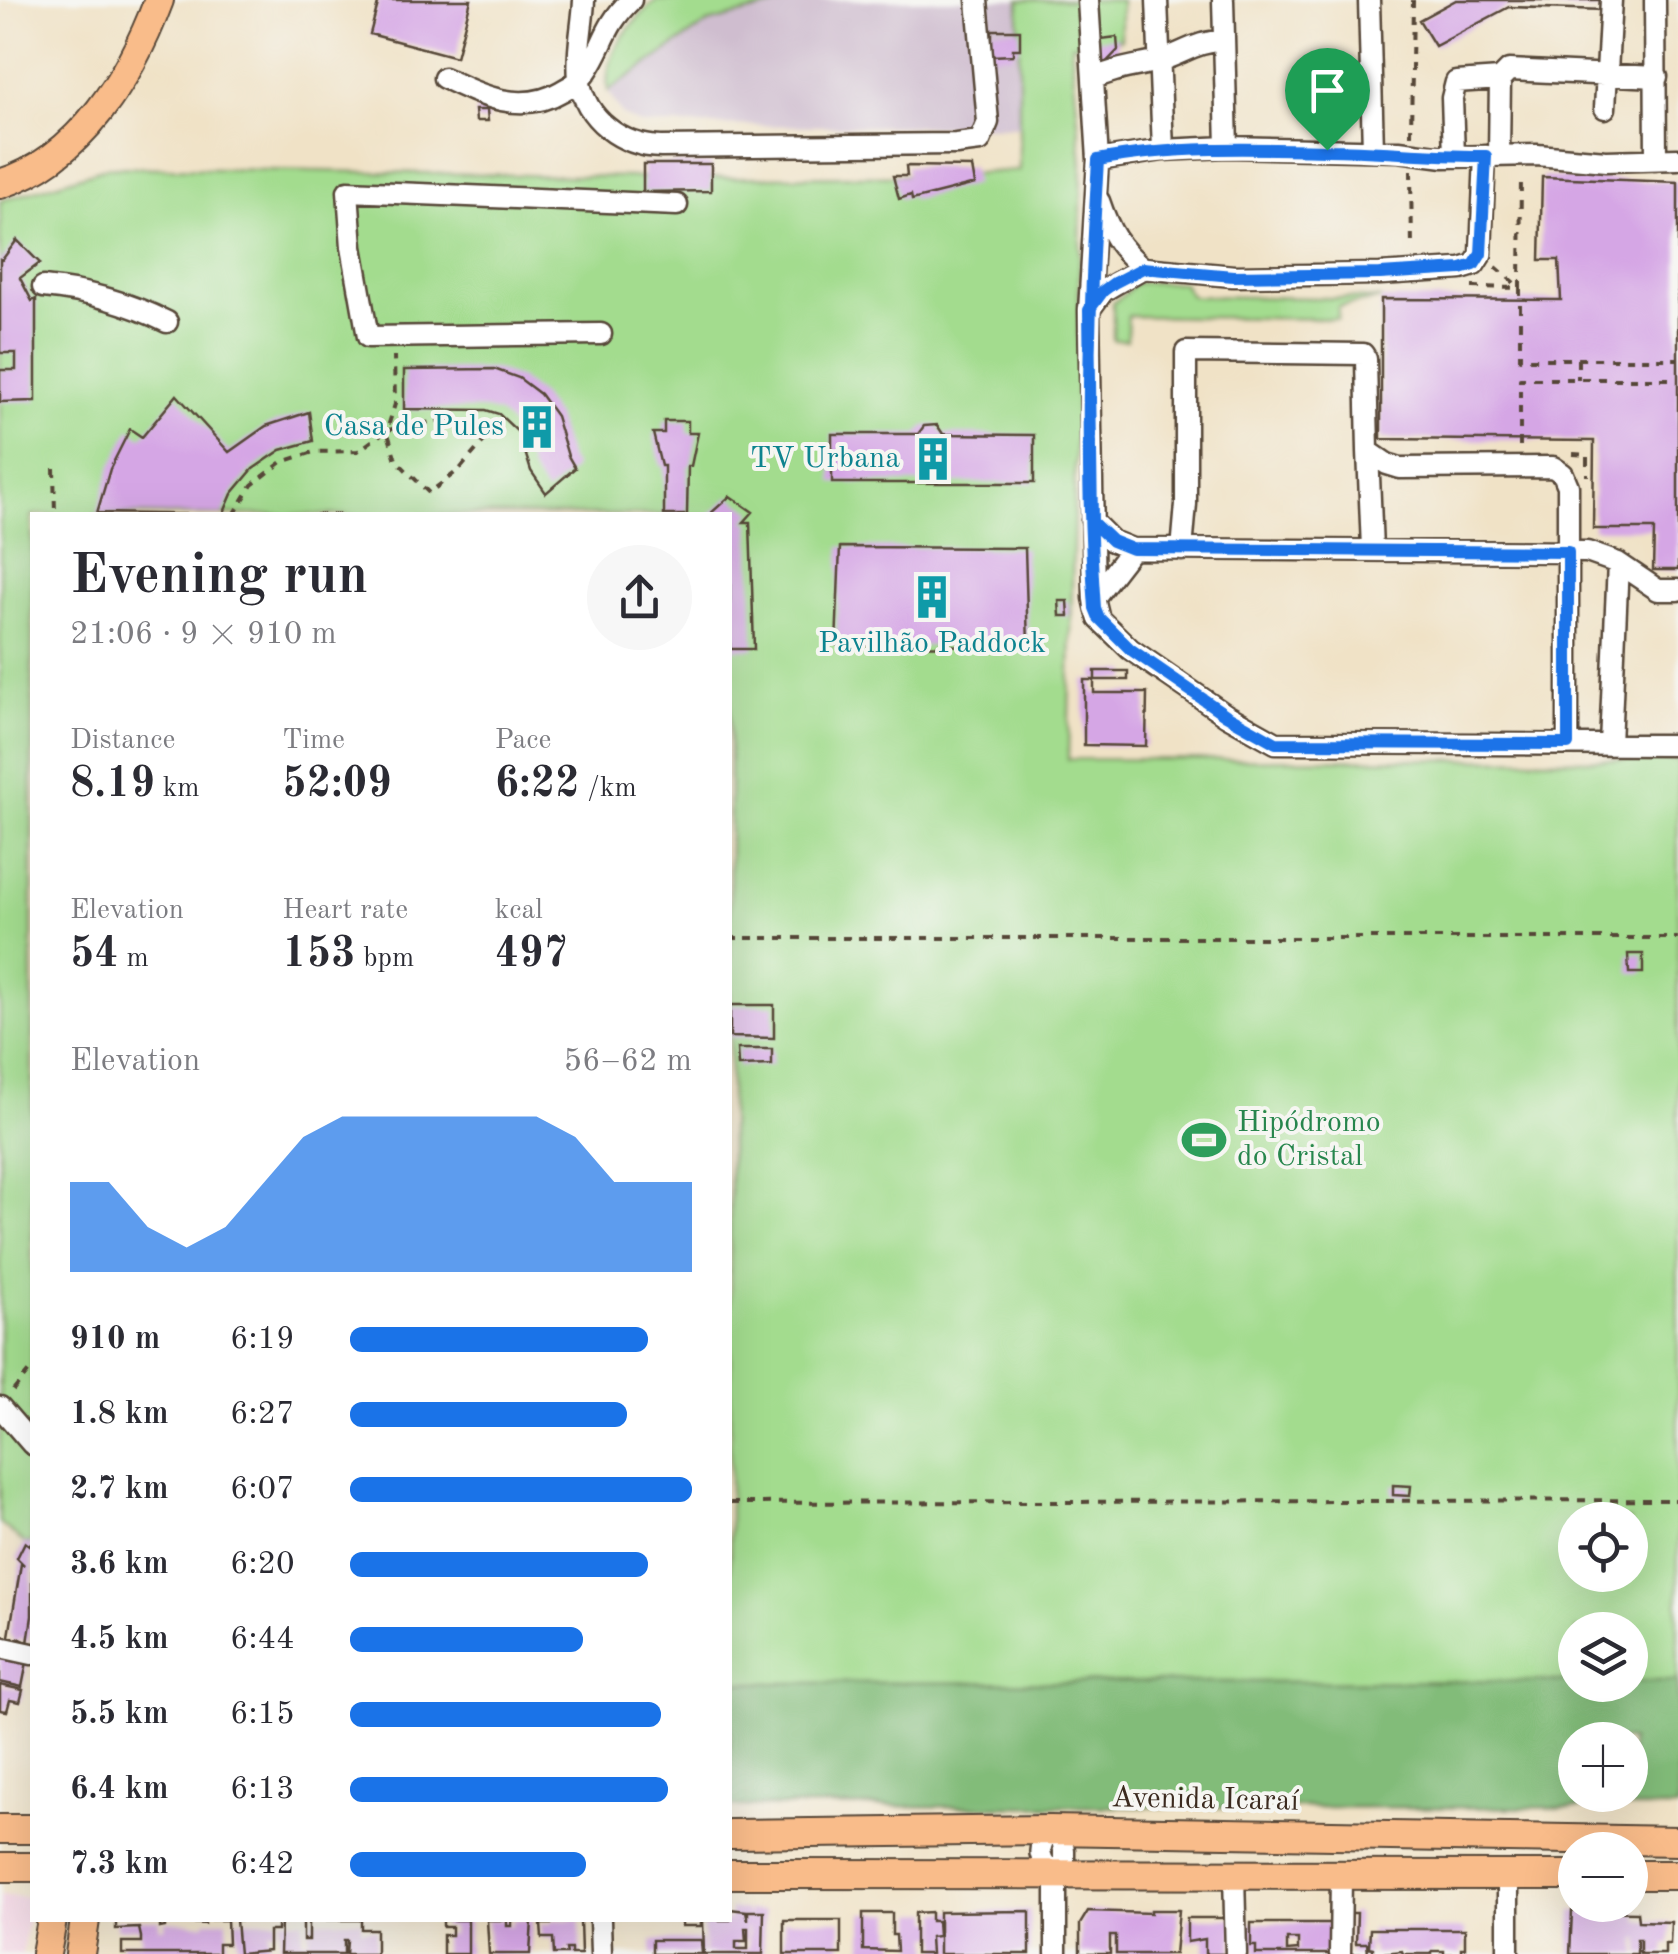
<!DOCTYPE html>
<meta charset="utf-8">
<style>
body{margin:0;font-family:"Old Standard TT",serif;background:#f7f7f7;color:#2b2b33;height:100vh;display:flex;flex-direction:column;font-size:38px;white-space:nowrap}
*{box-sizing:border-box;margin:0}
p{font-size:32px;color:#7c7c81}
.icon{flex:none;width:55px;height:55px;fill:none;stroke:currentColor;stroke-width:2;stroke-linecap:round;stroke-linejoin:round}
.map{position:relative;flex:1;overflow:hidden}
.side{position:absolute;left:30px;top:512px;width:702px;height:1410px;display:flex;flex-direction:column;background:#fff;border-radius:0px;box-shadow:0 10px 40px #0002}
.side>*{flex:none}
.fabs{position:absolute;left:1558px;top:1502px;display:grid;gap:20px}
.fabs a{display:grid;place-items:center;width:90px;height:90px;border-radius:50%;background:#fff;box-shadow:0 10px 40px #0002;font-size:50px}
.pin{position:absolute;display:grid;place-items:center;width:85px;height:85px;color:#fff;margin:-102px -42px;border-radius:50% 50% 50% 0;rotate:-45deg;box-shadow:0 0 10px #0007}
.pin .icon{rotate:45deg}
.round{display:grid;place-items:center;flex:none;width:105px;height:105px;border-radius:52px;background:#f7f7f7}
.summary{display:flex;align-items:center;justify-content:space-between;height:170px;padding:0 40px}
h1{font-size:55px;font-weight:700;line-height:75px}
.stats{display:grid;grid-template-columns:repeat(3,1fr);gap:15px;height:170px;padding:10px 40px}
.stats div{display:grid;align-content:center}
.stats b{font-size:42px;font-weight:700}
.stats small{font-size:28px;font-weight:400}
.stats p{font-size:28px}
.chart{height:280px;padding:20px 40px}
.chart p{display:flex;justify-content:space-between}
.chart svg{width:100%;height:180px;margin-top:10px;fill:#1a73e8;opacity:.7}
ul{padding:0 40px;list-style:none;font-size:32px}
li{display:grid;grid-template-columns:160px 120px 1fr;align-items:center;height:75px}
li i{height:25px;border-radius:12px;background:#1a73e8}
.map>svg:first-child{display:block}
</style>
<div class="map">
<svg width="1678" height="1954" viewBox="0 0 1678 1954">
<rect width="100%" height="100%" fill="#f6f6f2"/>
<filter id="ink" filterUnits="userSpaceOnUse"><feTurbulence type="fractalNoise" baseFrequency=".01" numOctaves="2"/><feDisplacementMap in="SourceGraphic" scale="20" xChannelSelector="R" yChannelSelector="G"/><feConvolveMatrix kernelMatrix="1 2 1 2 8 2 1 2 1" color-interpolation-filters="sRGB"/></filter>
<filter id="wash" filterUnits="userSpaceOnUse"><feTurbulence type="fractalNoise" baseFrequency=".0048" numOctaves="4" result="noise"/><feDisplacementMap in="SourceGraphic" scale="40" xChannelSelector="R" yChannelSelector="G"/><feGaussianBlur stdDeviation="2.25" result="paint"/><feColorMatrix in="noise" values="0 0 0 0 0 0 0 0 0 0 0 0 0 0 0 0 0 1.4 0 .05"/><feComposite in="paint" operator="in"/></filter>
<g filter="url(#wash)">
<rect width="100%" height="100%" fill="#f0e2c6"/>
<!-- built -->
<path fill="#f2cfe1" d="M 0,1896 L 31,1897 L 22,1954 L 0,1954 Z"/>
<!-- industrial -->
<path fill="#cfbdcf" d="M 798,0 L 1019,0 L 1019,127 L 642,125 L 622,115 L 608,91 L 708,23 Z"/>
<!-- green -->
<path fill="#a3dc8e" stroke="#6f8356" stroke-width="2.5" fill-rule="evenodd" d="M 656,0 L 798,0 L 708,23 L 608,91 C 603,52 630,25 656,0 Z
M 1019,0 L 1121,0 L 1121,39 L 1071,45 L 1082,163 L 1068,759 L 1678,760 L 1678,1808 L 730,1806 L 730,515 L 32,515 L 32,1541 L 27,1545 L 0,1523 L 0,201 L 109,167 L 677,178 L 955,175 L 1019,170 ZM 1575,1520 L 1630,1520 L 1630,1575 L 1575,1575 ZM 1575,1630 L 1630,1630 L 1630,1685 L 1575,1685 ZM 1575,1740 L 1630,1740 L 1630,1795 L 1575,1795 Z
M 1182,282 L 1191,296 L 1381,299 L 1338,307 L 1338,319 L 1128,316 L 1127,340 L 1113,340 L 1113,303 L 1137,283 Z"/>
<!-- forest -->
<path fill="#82bc79" stroke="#5e734c" stroke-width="2.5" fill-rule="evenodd" d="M 1575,1681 L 1575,1685 L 1630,1685 L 1630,1681 L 1678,1681 L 1678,1808 L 730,1806 L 730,1683 ZM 1575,1740 L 1630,1740 L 1630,1795 L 1575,1795 Z"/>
<g id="blocks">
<!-- building -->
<path fill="#d5a6e5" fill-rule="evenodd" d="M 379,0 L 471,0 L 456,57 L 370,34 Z
M 1456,0 L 1605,0 L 1605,10 L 1509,7 L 1435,46 L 1419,20 Z
M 992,30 L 1020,30 L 1020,49 L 1013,49 L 1013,55 L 992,56 Z
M 1117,37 L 1118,50 L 1093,76 L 1093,40 Z
M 475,110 L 487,110 L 488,121 L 476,121 Z
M 643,164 L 711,164 L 711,191 L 643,192 Z
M 906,166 L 972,167 L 975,184 L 912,200 L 911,195 L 899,199 L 893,176 L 907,176 Z
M 1542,177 L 1678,182 L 1678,570 L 1653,570 L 1654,529 L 1593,529 L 1594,441 L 1381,439 L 1381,299 L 1561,300 L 1559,260 L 1540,260 Z
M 17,240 L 40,263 L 20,278 L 32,301 L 36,299 L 36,401 L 0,402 L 0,370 L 16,370 L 16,353 L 0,353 L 0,259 L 2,260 Z
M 494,369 L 519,378 L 540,394 L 556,416 L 568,456 L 575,468 L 546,493 L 531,471 L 519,433 L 499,414 L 486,410 L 404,409 L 404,370 Z
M 177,395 L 229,452 L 266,426 L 309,412 L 313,441 L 281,450 L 253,469 L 232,494 L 223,515 L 97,513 L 110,469 L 130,429 L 142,437 Z
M 664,421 L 688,421 L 688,433 L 698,433 L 691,466 L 688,466 L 687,515 L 664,515 L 664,466 L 661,466 L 653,433 L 664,433 Z
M 937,425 L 943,434 L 1034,435 L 1034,483 L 832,483 L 832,434 L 918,434 L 924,426 Z
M 730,496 L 753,512 L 744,522 L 750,522 L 754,649 L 730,649 L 730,515 L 709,515 Z
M 840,547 L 1025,548 L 1028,646 L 836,645 Z
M 1059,601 L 1068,601 L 1069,616 L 1060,616 Z
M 1095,671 L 1128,671 L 1128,680 L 1095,680 Z
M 1084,680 L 1094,680 L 1094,693 L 1147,693 L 1146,746 L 1084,745 Z
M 1628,954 L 1643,954 L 1643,973 L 1629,973 Z
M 730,1005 L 774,1005 L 774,1038 L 730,1037 Z
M 737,1049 L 772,1049 L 772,1065 L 738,1066 Z
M 1393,1485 L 1411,1486 L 1410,1496 L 1393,1495 Z
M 25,1542 L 29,1545 L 32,1542 L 32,1616 L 28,1643 L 19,1638 L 18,1642 L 12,1641 L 13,1637 L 9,1636 L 21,1564 L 24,1565 L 17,1558 Z
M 0,1656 L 27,1662 L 22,1687 L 0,1682 Z
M 0,1685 L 23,1690 L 20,1702 L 10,1700 L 7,1711 L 0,1710 Z
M 730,1909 L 746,1911 L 748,1920 L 748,1911 L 764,1911 L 763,1954 L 704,1954 L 703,1920 L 730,1920 ZM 745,1928 L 748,1928 L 748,1949 L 736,1949 L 736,1941 L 746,1941 Z
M 1151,1910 L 1179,1910 L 1175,1954 L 1116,1954 L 1116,1936 L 1110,1936 L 1110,1954 L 1080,1954 L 1080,1924 L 1088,1911 L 1151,1913 Z
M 1030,1911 L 1030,1954 L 939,1954 L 939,1912 Z
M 1572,1911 L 1637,1912 L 1638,1921 L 1671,1922 L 1670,1944 L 1665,1944 L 1665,1954 L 1640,1954 L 1640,1939 L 1637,1939 L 1637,1954 L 1570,1954 Z
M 931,1912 L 931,1921 L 937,1921 L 938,1936 L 930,1937 L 931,1954 L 915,1954 L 915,1913 Z
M 863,1913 L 892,1913 L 892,1935 L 896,1935 L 897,1951 L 863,1950 Z
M 1350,1913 L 1357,1913 L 1356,1943 L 1367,1943 L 1368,1954 L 1350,1954 Z
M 1187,1918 L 1234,1918 L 1233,1954 L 1205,1954 L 1205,1939 L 1187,1942 Z
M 116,1920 L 160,1920 L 160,1928 L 165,1927 L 165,1921 L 205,1924 L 205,1920 L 227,1920 L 228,1944 L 218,1944 L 218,1954 L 122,1954 L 122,1942 L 141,1942 L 141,1937 L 139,1928 L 116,1929 Z
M 236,1920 L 277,1920 L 277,1931 L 269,1931 L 269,1951 L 239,1954 Z
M 281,1920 L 303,1920 L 303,1940 L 309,1940 L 309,1920 L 361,1920 L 361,1929 L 376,1929 L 376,1954 L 346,1954 L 347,1940 L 344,1940 L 344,1954 L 280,1954 Z
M 443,1920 L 468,1920 L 468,1954 L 443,1954 L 443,1935 L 452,1935 L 452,1927 L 443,1927 Z
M 487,1920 L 507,1920 L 507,1926 L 512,1926 L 512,1920 L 532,1920 L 530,1954 L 489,1954 Z
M 551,1920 L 580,1920 L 581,1954 L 571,1954 L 571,1949 L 566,1949 L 567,1954 L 554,1954 L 553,1938 L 542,1938 L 541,1924 L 551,1924 Z
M 682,1920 L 701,1920 L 701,1926 L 682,1926 Z
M 784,1920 L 841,1920 L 841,1954 L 784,1954 Z
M 1251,1923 L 1332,1923 L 1332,1954 L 1256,1954 L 1256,1946 L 1251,1946 ZM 1287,1939 L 1298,1939 L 1298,1950 L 1287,1951 Z
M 1370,1929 L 1465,1929 L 1465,1948 L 1461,1948 L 1461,1954 L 1444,1954 L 1444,1951 L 1432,1951 L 1432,1954 L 1403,1954 L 1402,1951 L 1373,1954 L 1373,1948 L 1369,1947 Z
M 652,1940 L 701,1940 L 702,1954 L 652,1954 Z"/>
</g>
</g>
<g filter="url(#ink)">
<use href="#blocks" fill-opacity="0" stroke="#564637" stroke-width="2.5"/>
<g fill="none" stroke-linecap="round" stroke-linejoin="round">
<!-- minor casing -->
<g stroke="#564637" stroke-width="25">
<path id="minor" d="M 584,0 C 583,26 576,52 579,78 C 585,120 622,146 661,147 L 956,144 L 980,141 L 988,122 L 977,0
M 1088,0 L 1098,160 L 1089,310 L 1094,598 L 1099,619 L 1130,649 L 1226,715 L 1276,743 L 1678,745
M 1157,0 L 1163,150
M 1223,0 L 1227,147
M 1369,0 L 1373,150
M 1655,0 L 1656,160
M 444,78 C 482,96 522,115 562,91 C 571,86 580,81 586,72 C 605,45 603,27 631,0
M 1093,79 C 1114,69 1132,67 1155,62 C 1180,56 1197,40 1224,41
M 1605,108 L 1611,0
M 1499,155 L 1500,79
M 1454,156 L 1452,98 L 1456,82 L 1500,79 L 1509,70 L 1657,77
M 1098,160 L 1163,150 L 1227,147 L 1399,151 L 1444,157 L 1537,155 L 1606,161 L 1678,159
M 1099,201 C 1109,231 1119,248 1143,268
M 43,287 C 88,291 127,302 167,322
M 1089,310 L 1103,291 L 1143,268 L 1233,276 L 1380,274 L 1461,269 L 1474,265 L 1481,254 L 1485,156
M 601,334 L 368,337 L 352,247 L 348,191 L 677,205
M 1368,451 L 1372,549
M 1092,521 L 1112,541 L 1132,549 L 1587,552 L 1618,563 L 1658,590 L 1678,590
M 1182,550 L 1186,504 L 1186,352 L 1363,354 L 1366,359 L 1368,451 L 1387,464 L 1400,468 L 1553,467 L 1563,474 L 1568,486 L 1568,744
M 1094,598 L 1132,549
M 1610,744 L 1618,563
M 0,1407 L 32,1444
M 0,1647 L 32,1654
M 1234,1875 L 1236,1954
M 1508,1875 L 1508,1954
M 600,1920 L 601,1954
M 1056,1954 L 1056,1875 L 1064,1860 L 1064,1850 L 1062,1839 L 1050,1830 C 1035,1849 1038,1860 1056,1875
M 1340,1954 L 1341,1875"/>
</g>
<!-- major casing -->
<g stroke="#564637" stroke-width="32">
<path id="major" d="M 0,184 C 81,159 131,75 159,0
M 0,1829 L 32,1829
M 730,1834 L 1050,1830 L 1678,1841
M 0,1867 L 32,1867
M 730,1874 L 1575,1875
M 1630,1875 L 1678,1875
M 46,1954 L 52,1920
M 80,1954 L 85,1920"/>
</g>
<!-- path -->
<path stroke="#564637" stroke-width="4" stroke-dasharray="8 8" stroke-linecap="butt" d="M 1411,135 L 1413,0
M 1411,170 L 1412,250
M 1496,267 L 1520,288 L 1520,359 L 1678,359
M 1472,287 L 1520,288 L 1521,176
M 1578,359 L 1578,379
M 448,419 L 489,435 L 460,469 L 429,493 L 396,460 L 387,430 Z
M 1520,446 L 1520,379 L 1678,379
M 1573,454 L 1587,455 L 1587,476
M 54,468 L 55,515
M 234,515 L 252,485 L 282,462 L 314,452 L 358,451 L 387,430 L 395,404 L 394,356
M 316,515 L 341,515
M 730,938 L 1678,938
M 13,1391 L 32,1368
M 730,1503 L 1678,1500"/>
<!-- minor -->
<use href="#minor" stroke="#fff" stroke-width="20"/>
<!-- major -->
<use href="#major" stroke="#f9bc8a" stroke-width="28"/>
</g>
</g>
<g fill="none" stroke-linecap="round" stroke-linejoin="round" filter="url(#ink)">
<!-- route casing -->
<g stroke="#fff" stroke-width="20">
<path id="route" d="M 1327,150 C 1249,148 1174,146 1098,160 C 1089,309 1084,460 1095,608 L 1099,618 L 1130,649 L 1226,715 L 1276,743 L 1568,744 L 1568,552 L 1132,549 L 1112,541 L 1092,522 L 1089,310 L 1103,291 L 1114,283 L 1143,268 L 1233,276 L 1380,274 L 1461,269 L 1474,265 L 1481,254 L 1486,156 C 1432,157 1380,150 1327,150"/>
</g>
<!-- route -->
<use href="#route" stroke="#1a73e8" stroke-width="12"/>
</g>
<!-- icons -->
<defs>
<g id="building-bare" transform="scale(3.45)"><path d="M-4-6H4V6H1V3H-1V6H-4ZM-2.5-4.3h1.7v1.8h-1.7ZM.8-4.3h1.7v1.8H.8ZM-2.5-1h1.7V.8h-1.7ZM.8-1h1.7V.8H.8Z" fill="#0f9aa8" stroke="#f6f6f2" stroke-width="2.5" paint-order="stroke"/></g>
<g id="stadium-bare" transform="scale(3.45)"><path d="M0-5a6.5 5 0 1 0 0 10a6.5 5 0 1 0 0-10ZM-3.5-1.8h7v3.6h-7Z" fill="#2e9e5b" stroke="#f6f6f2" stroke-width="2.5" paint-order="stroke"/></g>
</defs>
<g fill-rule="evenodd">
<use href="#building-bare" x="537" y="427"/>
<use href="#building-bare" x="933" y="459"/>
<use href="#building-bare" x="932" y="597"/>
<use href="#stadium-bare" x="1204" y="1140"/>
</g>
<g text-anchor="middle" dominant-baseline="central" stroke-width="8" stroke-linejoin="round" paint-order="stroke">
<!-- culture labels -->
<g font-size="30" fill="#0d838f" stroke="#f6f6f2" text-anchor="end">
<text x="504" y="427">Casa de Pules</text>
<text x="900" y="459">TV Urbana</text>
<text x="932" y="644" text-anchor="middle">Pavilhão Paddock</text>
</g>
<!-- leisure labels -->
<g font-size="30" fill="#27864d" stroke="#f6f6f2" text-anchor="start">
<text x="1237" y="1123">Hipódromo<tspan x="1237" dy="34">do Cristal</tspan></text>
</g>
<!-- street labels -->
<g font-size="30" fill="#3b2a1e" stroke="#f6f6f2">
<text transform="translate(1205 1800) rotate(1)">Avenida Icaraí</text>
</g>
</g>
</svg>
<div class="fabs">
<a><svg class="icon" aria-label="locate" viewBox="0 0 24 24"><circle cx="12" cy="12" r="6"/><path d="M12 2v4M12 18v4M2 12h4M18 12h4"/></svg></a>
<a><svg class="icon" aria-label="layers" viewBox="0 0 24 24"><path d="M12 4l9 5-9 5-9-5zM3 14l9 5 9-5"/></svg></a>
<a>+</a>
<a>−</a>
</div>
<div class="pin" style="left:1327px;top:150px;background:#1e9e55"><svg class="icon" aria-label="arrive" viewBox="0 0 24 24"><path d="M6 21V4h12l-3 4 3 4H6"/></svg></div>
<section class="side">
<div class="summary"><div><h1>Evening run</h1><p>21:06 · 9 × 910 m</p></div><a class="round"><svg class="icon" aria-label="share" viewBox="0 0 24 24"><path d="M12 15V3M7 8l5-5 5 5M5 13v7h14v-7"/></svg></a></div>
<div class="stats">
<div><p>Distance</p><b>8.19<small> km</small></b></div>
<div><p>Time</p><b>52:09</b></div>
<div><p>Pace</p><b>6:22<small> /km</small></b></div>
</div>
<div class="stats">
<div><p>Elevation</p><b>54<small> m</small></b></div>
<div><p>Heart rate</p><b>153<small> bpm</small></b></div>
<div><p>kcal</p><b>497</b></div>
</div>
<div class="chart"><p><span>Elevation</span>56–62 m</p>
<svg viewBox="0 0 160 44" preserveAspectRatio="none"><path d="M0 44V22L10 22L20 33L30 38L40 33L50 22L60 11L70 6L80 6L90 6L100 6L110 6L120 6L130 11L140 22L150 22L160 22V44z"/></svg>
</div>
<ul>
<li><b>910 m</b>6:19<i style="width:87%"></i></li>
<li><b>1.8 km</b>6:27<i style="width:81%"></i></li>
<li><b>2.7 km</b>6:07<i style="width:100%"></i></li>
<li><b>3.6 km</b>6:20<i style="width:87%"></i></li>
<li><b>4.5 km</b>6:44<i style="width:68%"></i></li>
<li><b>5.5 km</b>6:15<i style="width:91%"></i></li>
<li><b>6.4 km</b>6:13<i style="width:93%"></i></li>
<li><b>7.3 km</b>6:42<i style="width:69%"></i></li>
</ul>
</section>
</div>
